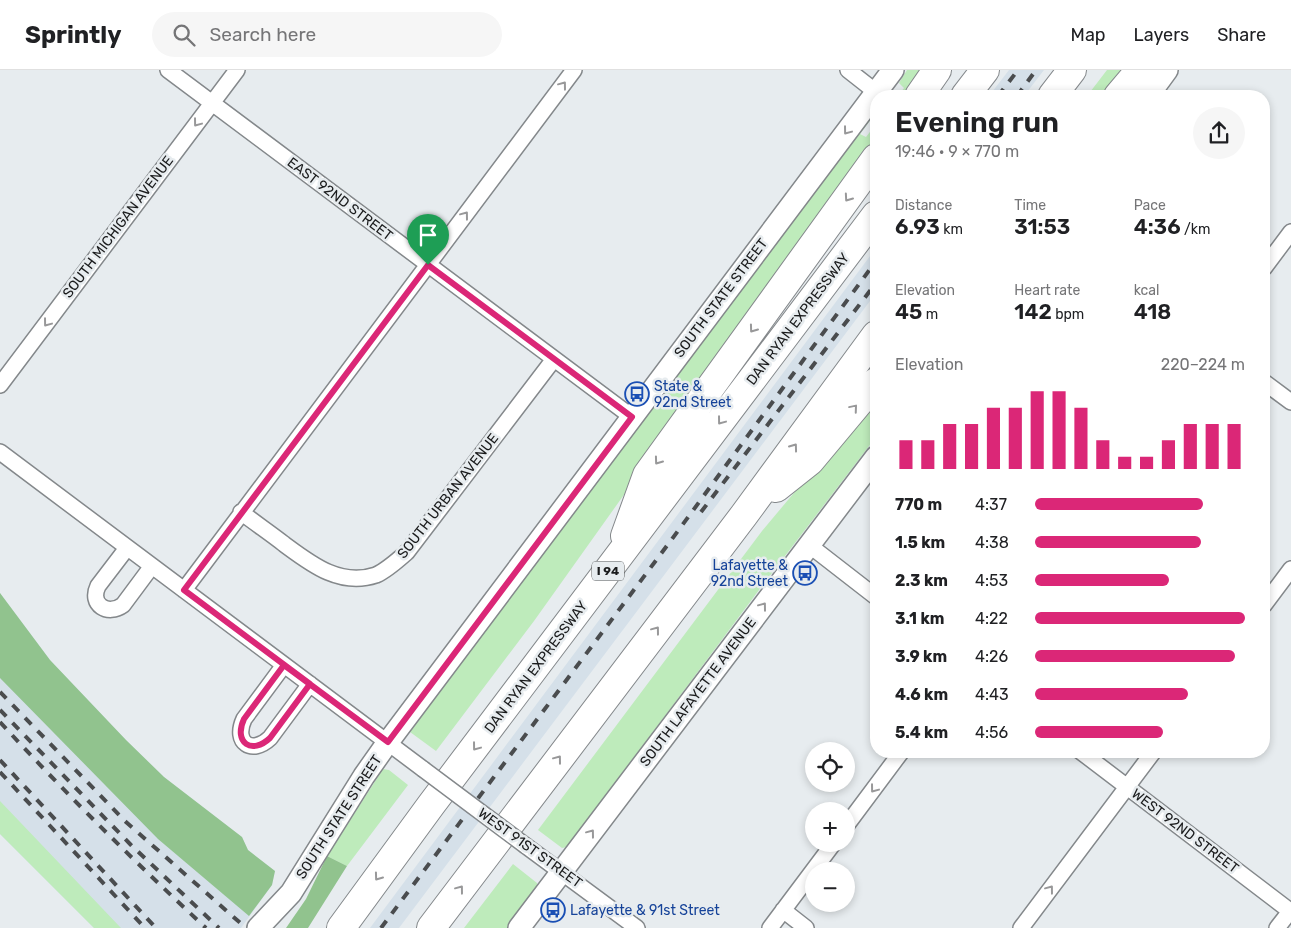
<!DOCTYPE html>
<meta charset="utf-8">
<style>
body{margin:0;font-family:Rubik,sans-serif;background:#f6f6f6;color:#202124;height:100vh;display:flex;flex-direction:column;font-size:19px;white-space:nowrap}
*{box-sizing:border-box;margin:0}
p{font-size:16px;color:#757577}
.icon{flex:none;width:28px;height:28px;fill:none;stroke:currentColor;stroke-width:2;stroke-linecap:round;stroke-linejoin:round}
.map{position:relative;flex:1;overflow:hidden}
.details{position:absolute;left:870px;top:20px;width:400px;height:668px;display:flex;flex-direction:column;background:#fff;border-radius:20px;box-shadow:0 2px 8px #0003}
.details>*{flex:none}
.buttons{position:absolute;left:805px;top:672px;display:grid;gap:10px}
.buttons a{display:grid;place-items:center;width:50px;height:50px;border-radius:50%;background:#fff;box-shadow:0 2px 8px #0003;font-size:25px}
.pin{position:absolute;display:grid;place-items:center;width:42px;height:42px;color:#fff;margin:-51px -21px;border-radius:50% 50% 50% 0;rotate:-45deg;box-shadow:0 0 5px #0007}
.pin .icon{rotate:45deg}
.round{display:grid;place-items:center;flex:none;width:52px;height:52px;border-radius:26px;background:#f6f6f6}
.overview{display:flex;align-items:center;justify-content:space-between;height:85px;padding:0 25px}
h1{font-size:28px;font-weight:600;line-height:38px}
.metrics{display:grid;grid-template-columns:repeat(3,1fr);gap:8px;height:85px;padding:5px 25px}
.metrics div{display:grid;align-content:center}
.metrics b{font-size:21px;font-weight:600}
.metrics small{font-size:14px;font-weight:400}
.metrics p{font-size:14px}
.chart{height:140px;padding:10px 25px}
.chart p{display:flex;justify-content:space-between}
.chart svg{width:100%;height:90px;margin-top:5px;stroke:#db2777;stroke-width:6}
ul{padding:0 25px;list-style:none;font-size:16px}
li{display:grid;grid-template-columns:80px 60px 1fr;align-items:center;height:38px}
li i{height:12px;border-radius:6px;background:#db2777}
header{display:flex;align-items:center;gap:30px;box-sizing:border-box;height:70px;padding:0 25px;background:#fff;border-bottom:1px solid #e0e0e0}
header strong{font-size:24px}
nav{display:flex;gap:28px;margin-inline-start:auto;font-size:18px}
.search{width:350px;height:45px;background:#f6f6f6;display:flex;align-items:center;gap:12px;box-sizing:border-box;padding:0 18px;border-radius:28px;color:#757577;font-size:19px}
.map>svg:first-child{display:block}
</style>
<header>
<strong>Sprintly</strong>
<div class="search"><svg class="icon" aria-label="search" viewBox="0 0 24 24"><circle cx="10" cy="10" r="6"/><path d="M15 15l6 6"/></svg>Search here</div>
<nav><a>Map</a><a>Layers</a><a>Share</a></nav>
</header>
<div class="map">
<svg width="1291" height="858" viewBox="0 0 1291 858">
<rect width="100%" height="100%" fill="#e7ecef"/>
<!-- built -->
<path fill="#d5e0e9" d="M 1009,0 L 1044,0 L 1024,26 L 989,26 Z
M 876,178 L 876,223 L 399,858 L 370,858 Z
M 0,523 L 50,590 L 126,670 L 164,707 L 242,767 L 248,780 L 275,801 L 272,815 L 241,858 L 94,858 L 0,764 Z"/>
<!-- green -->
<path fill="#beebbb" d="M 907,0 L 928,0 L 910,26 L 898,26 L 904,18 L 899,13 Z
M 1107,0 L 1131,0 L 1108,26 L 1087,26 Z
M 873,42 L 875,44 L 860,64 L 866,67 L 876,54 L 876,73 L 854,102 L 534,551 L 436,681 L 410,662 Z
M 876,325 L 876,367 L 759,520 L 567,777 L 562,778 L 538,760 L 762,461 Z
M 383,699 L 389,700 L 408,715 L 347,796 L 327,786 Z
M 0,731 L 121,858 L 94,858 L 0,764 Z
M 513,794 L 537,813 L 538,816 L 507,858 L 464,858 Z"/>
<!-- forest -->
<path fill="#91c38e" d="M 0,523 L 50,590 L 126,670 L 164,707 L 242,767 L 248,780 L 275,801 L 272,815 L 249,846 L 158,769 L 0,608 Z
M 327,786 L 347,796 L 308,858 L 286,858 L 306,829 Z"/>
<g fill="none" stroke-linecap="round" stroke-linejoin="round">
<!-- minor casing -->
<g stroke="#84888b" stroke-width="18">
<path id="minor" d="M 168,0 L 632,347
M 848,0 L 876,22
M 1264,198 L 1291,162
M 1264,312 L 1291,332
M 0,315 L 237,0
M 0,382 L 423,699
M 241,442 C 255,453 270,463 284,474 C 311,494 340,517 376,505 C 387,500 398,490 407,482 L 554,289
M 809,475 L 876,527
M 127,478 L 98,516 C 89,535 108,546 123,535 L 152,496
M 184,520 L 574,0
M 1264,535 L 1291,499
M 284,595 L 244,649 C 233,673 252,685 270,668 L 310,614
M 1080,681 L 1290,841
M 846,756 L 902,681
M 526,776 L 637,858
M 783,840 L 806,858
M 770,858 L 833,774
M 1021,858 L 1154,681
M 1277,858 L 1291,840"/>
</g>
<!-- secondary casing -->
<g stroke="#84888b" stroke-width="24">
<path id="secondary" d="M 1148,26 L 1167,0
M 258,858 L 291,823 L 364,706 L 388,672 L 893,0
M 519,858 L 876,387"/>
</g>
<!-- motorway casing -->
<g stroke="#84888b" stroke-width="30">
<path id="motorway" d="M 919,26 L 937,0
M 965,26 L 985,0
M 1052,26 L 1072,0
M 1118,26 L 1140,0
M 776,418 L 810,391 L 876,312
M 625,466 L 647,405 L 876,88
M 341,858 L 431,735 L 876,145
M 431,858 L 744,445 L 876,265"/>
</g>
<!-- minor -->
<use href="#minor" stroke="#fff" stroke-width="15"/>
<!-- secondary -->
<use href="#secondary" stroke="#fff" stroke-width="21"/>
<!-- motorway -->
<use href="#motorway" stroke="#fff" stroke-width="28"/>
<!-- rail -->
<path stroke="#4a4c4e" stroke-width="4" stroke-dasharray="9 9" stroke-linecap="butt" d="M 998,26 L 1018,0
M 1017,26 L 1036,0
M 701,442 L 876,213
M 0,622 L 126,752 L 246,858
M 0,640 L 131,775 L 219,858
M 0,652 C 66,724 135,792 206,858
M 0,690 L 156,858
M 0,702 L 145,858
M 381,858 L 672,469 L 876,191"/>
<!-- minor-bridge casing -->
<g stroke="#84888b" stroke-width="18" stroke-linecap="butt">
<path id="minor-bridge" d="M 423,699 L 526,776"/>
</g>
<!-- minor-bridge -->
<use href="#minor-bridge" stroke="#fff" stroke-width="15"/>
</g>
<!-- one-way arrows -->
<defs><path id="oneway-chevron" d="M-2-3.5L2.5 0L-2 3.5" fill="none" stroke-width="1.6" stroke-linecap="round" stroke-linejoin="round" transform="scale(1.25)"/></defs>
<g stroke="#989899">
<use href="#oneway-chevron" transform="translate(563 15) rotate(-53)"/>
<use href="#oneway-chevron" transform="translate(197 53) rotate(127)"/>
<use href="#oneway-chevron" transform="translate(847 61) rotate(127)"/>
<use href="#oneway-chevron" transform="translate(848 128) rotate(125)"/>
<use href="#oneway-chevron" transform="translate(465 145) rotate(-53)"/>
<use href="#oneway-chevron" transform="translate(47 253) rotate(127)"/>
<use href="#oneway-chevron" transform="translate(753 259) rotate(126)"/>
<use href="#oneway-chevron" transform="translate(854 338) rotate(-50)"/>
<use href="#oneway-chevron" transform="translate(721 351) rotate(127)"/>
<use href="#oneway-chevron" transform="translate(794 377) rotate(-54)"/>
<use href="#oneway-chevron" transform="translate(658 391) rotate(126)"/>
<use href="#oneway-chevron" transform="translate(763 536) rotate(-53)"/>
<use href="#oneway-chevron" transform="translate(656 560) rotate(-53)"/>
<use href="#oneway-chevron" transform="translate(476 677) rotate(127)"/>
<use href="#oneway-chevron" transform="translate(558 689) rotate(-53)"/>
<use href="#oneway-chevron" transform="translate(874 719) rotate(127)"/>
<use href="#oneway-chevron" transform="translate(591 763) rotate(-53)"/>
<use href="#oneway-chevron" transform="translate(378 807) rotate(126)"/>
<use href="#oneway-chevron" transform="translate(460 819) rotate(-53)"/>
<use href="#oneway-chevron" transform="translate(1050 819) rotate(-53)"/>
</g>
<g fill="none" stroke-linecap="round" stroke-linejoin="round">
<!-- route casing -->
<g stroke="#fff" stroke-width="10">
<path id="route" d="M 428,195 L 184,520 L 310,614 L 270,668 C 252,685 233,673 244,649 L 284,595 L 388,672 L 632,347 L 428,195"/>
</g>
<!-- route -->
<use href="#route" stroke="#db2777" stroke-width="6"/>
</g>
<!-- icons -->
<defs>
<g id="bus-ring" transform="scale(1.25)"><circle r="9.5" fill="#e7ecef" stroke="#1a4fb4" stroke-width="1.5"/><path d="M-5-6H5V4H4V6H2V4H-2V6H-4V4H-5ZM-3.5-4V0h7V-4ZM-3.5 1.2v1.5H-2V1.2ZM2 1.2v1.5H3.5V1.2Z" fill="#1a4fb4"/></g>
</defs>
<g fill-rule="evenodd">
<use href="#bus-ring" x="637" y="324"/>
<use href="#bus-ring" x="805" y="503"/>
<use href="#bus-ring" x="553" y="840"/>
</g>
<g text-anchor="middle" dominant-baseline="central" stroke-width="5" stroke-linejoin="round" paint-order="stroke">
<!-- shield labels -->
<rect fill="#e7ecef" stroke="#585a5b" stroke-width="1" x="592" y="491.5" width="32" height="19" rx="4"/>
<g font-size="12" font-weight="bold" fill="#1a1b1c">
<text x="608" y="501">I 94</text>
</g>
<!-- street labels -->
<g font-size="14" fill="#1a1b1c" stroke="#e7ecef">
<text transform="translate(340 129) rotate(37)">EAST 92ND STREET</text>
<text transform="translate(118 157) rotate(-53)">SOUTH MICHIGAN AVENUE</text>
<text transform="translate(721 228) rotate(-53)">SOUTH STATE STREET</text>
<text transform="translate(798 249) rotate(-53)">DAN RYAN EXPRESSWAY</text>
<text transform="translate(448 426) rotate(-52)">SOUTH URBAN AVENUE</text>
<text transform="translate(536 597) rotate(-53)">DAN RYAN EXPRESSWAY</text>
<text transform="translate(698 622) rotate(-53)">SOUTH LAFAYETTE AVENUE</text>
<text transform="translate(339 747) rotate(-57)">SOUTH STATE STREET</text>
<text transform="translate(1185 761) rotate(37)">WEST 92ND STREET</text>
<text transform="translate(530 778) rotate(36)">WEST 91ST STREET</text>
</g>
<!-- transit labels -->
<g font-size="14" fill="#164399" stroke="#e7ecef" text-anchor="start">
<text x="654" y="316">State &amp;<tspan x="654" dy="16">92nd Street</tspan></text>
<text x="788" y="495" text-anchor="end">Lafayette &amp;<tspan x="788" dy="16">92nd Street</tspan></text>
<text x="570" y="840">Lafayette &amp; 91st Street</text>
</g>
</g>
</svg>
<div class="buttons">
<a><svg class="icon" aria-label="locate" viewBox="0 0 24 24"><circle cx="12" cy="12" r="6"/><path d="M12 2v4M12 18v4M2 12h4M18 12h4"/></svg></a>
<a>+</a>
<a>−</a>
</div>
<div class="pin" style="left:428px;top:195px;background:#1e9e55"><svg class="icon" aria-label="arrive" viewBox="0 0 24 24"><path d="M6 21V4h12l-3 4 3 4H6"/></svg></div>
<section class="details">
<div class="overview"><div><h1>Evening run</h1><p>19:46 · 9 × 770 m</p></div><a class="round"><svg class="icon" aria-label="share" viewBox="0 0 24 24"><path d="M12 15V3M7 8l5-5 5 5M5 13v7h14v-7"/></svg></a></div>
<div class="metrics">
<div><p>Distance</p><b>6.93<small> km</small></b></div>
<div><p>Time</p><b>31:53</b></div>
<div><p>Pace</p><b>4:36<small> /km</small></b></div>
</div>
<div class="metrics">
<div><p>Elevation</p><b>45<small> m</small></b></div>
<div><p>Heart rate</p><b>142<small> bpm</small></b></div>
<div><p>kcal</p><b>418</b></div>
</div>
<div class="chart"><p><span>Elevation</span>220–224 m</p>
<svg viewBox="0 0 160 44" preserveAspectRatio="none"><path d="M5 44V30M15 44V30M25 44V22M35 44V22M45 44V14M55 44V14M65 44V6M75 44V6M85 44V14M95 44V30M105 44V38M115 44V38M125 44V30M135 44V22M145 44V22M155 44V22"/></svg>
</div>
<ul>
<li><b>770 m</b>4:37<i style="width:80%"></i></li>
<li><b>1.5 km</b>4:38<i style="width:79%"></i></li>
<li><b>2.3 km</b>4:53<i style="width:64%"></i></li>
<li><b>3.1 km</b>4:22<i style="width:100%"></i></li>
<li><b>3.9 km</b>4:26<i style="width:95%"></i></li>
<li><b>4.6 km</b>4:43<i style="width:73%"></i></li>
<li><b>5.4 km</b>4:56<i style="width:61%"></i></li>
</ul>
</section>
</div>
